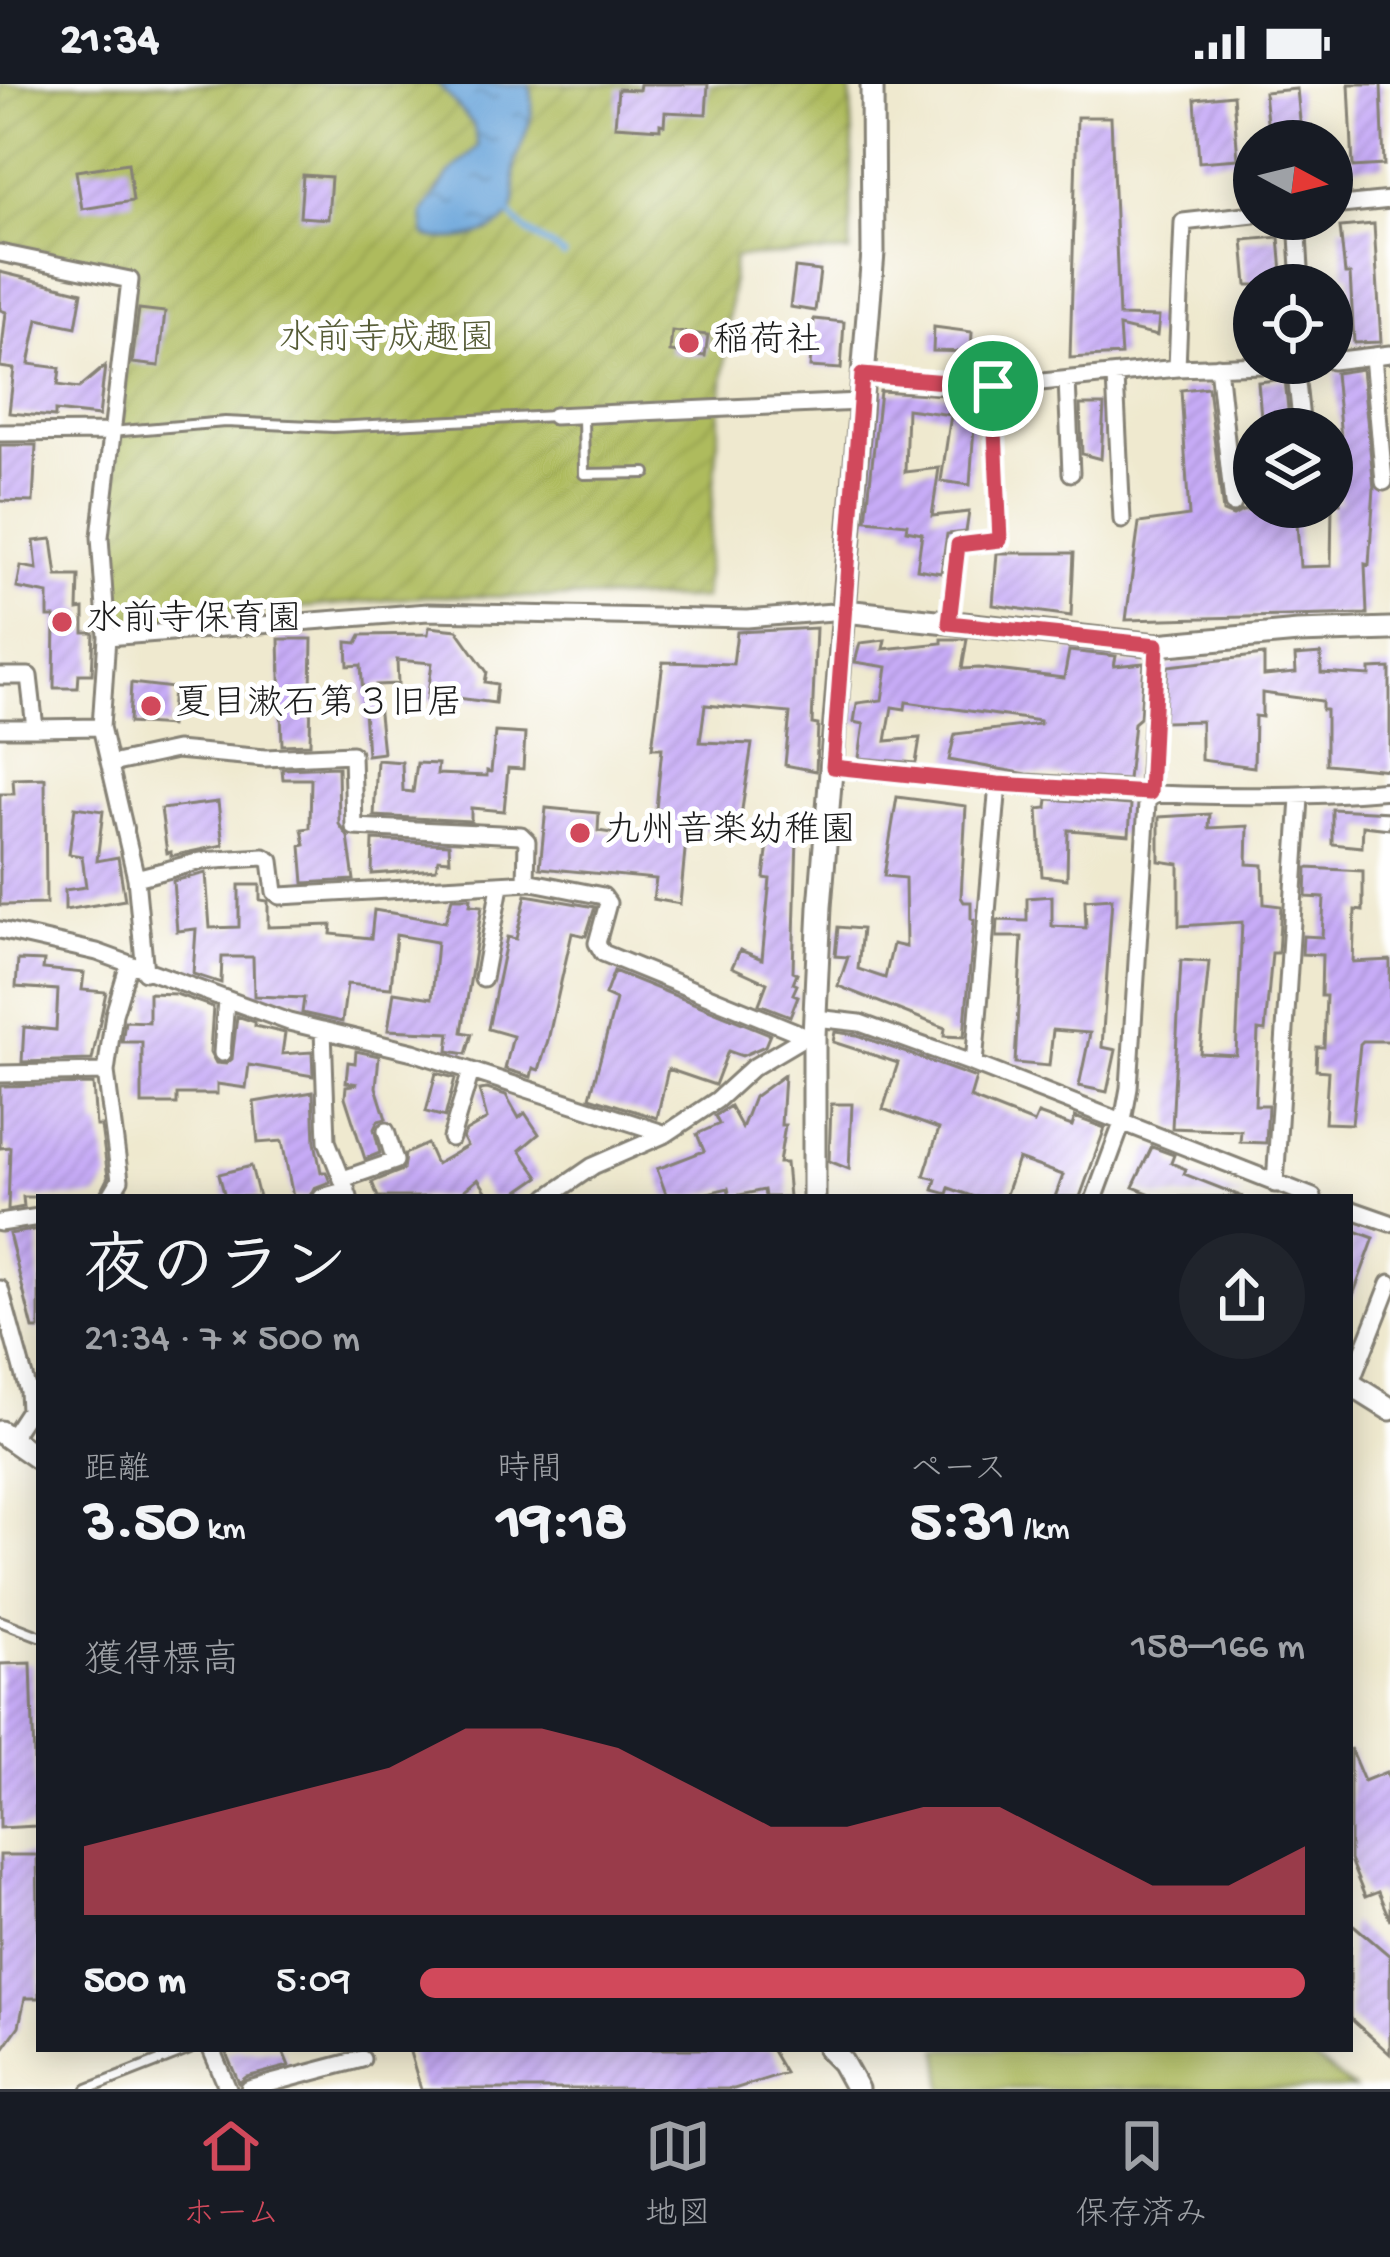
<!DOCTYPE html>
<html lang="ja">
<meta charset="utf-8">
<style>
body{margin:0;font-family:"Gochi Hand","Klee One",sans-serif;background:#20242c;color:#f1f3f6;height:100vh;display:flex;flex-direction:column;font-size:45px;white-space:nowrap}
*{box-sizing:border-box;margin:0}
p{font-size:39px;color:#9ea1a6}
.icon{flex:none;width:66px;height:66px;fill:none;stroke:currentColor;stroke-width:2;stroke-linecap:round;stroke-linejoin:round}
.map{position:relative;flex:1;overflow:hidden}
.side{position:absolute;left:36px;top:1110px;width:1317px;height:858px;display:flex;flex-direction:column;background:#171b24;border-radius:0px;box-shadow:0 6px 30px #0003}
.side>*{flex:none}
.needle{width:78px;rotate:97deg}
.fabs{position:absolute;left:1233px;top:36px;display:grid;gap:24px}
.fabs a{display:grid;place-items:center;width:120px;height:120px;border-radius:50%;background:#171b24;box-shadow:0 6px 30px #0003;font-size:60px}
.pin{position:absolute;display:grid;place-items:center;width:102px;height:102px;color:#fff;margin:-51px;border:6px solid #fff;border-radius:50%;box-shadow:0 3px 12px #0007}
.round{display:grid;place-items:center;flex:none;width:126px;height:126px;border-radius:63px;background:#20242c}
.head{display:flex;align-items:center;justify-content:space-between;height:204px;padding:0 48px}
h1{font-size:66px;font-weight:700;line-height:90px}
.stats{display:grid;grid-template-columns:repeat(3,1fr);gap:18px;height:204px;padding:12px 48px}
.stats div{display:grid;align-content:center}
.stats b{font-size:60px;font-weight:700}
.stats small{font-size:33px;font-weight:400}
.stats p{font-size:33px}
.chart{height:336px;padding:24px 48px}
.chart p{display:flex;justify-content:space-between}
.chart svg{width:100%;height:216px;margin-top:12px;fill:#d1495b;opacity:.7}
ul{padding:0 48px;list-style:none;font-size:39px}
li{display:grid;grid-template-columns:192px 144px 1fr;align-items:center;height:90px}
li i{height:30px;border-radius:15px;background:#d1495b}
.status{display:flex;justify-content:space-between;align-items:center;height:84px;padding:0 60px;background:#171b24;direction:ltr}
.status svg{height:33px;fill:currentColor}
.tabs{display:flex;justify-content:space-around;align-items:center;height:168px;border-top:3px solid #363941;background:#171b24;font-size:33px;color:#9ea1a6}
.tabs a{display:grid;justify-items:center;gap:6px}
.tabs .current{color:#d1495b}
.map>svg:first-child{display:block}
</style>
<div class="status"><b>21:34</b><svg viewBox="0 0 49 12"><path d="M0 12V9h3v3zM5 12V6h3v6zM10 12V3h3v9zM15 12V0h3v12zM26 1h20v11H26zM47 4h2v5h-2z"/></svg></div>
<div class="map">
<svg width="1390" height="2005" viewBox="0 0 1390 2005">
<defs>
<pattern id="garden-furrows" width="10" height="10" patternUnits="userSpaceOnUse" patternTransform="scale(3)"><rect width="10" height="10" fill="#aebb5d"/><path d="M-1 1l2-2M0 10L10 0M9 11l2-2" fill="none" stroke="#95a050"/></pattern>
<pattern id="water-ripples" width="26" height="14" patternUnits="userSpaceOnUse" patternTransform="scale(3)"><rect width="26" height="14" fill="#6aa5da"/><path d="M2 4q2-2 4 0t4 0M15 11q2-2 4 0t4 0" fill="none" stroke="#5686b0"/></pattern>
<pattern id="building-hatch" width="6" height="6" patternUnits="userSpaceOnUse" patternTransform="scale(3)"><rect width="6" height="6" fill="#c7acf7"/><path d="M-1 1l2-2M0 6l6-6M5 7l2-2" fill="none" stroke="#aa93d3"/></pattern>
</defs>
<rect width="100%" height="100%" fill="#fff"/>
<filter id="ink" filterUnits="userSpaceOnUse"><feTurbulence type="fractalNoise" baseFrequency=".00833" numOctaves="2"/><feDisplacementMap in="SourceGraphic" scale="24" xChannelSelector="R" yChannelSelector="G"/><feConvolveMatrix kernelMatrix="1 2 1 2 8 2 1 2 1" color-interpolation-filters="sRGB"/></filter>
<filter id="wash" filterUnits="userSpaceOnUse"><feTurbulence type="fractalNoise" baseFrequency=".004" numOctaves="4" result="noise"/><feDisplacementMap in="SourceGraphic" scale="48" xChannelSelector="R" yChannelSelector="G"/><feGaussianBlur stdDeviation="2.7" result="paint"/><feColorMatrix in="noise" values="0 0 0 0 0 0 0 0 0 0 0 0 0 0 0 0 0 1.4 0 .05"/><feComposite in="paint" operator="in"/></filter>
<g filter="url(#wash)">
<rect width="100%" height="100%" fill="#efe9cf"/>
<!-- green -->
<path fill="#aebb5d" stroke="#656c3c" stroke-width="3" d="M 939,1965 L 1300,1965 L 1354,2005 L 944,2005 Z"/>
<!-- garden -->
<path fill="url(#garden-furrows)" stroke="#656c3c" stroke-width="3" d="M 0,0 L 850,0 L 853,54 L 850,168 L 734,173 L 704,515 L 429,512 L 114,541 L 110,450 L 135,190 L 0,158 Z"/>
<!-- water -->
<path fill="url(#water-ripples)" stroke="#43607b" stroke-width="3" d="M 438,0 L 529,0 C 540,30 522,52 515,81 C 512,94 517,107 515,119 C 509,152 451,161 425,152 L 423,129 L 449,90 L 478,62 L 473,40 Z"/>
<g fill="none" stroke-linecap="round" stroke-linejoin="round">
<!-- stream -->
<path stroke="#6aa5da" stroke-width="6" d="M 510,129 C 529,155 541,153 564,172"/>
</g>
<g id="blocks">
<!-- building -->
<path fill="url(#building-hatch)" d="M 640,0 L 708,0 L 706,30 L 665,28 L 664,41 L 660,40 L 660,45 L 615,42 L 618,5 L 639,6 Z
M 1349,0 L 1381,0 L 1384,81 L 1353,83 Z
M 1297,5 L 1302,57 L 1269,57 L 1264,8 Z
M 1233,11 L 1238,75 L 1199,78 L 1195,15 Z
M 1077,33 L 1111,33 L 1119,232 L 1159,233 L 1157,252 L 1119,243 L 1121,271 L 1070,274 Z
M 128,79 L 133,117 L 82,125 L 76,87 Z
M 303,91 L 331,93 L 328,135 L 300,133 Z
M 1374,140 L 1381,258 L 1354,259 L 1350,190 L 1345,190 L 1340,143 Z
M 1279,153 L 1283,201 L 1247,201 L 1243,156 Z
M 795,184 L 820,187 L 815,227 L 790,223 Z
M 0,188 L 82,208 L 76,243 L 38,235 L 29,280 L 60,284 L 58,301 L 79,304 L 105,282 L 99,332 L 55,327 L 55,333 L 9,329 L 14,285 L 0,283 L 6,228 L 0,226 Z
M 139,225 L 165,228 L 159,282 L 132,279 Z
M 814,235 L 844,238 L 841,285 L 810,283 Z
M 934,243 L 972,248 L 971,268 L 933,267 Z
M 672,247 L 708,251 L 705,272 L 670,268 Z
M 1362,285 L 1374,404 L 1369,481 L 1365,480 L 1367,530 L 1126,536 L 1139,439 L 1189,432 L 1181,306 L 1208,303 L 1223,428 L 1233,432 L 1242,427 L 1296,423 L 1300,483 L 1331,482 L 1332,419 L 1340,419 L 1335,354 L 1341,354 L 1335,289 Z
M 1285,295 L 1290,345 L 1262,345 L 1258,298 Z
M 880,307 L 976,313 L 970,401 L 941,397 L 951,331 L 907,325 L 905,388 L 939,384 L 932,432 L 969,428 L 966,448 L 947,450 L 941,489 L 917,485 L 922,449 L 906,446 L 907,440 L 866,436 Z
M 1080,321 L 1104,321 L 1101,375 L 1082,370 Z
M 0,361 L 36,361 L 33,418 L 0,417 Z
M 52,455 L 57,492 L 79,492 L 78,526 L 84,525 L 84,549 L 94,549 L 92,590 L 79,590 L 78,604 L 54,604 L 55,533 L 48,533 L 48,510 L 17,504 L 21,482 L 37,485 L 34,457 Z
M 997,469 L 1074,469 L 1071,532 L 993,521 Z
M 429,543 L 457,546 L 487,588 L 485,598 L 497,600 L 495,619 L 450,613 L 450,619 L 427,616 L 432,579 L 397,576 L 398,600 L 376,601 L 383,669 L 367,671 L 361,581 L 348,582 L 347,558 L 357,559 L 361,551 L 428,550 Z
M 816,544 L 812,640 L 818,641 L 816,687 L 785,681 L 790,629 L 705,621 L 700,658 L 752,660 L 739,745 L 687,745 L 680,820 L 653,815 L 656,795 L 540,784 L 546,724 L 599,729 L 598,747 L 658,756 L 661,726 L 656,725 L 662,664 L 652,664 L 663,578 L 733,580 L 737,548 Z
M 279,555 L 312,555 L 310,660 L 282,661 Z
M 942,555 L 967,555 L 962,585 L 979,584 L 1064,594 L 1069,567 L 1116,572 L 1114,582 L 1144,579 L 1140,634 L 1134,639 L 1128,696 L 1027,690 L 949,676 L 955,650 L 1040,640 L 1040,637 L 906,618 L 905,625 L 892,623 L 886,657 L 920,654 L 916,679 L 859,674 L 864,640 L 854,638 L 857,619 L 882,616 L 887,583 L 855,578 L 860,559 L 885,556 L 883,565 L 942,559 Z
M 1321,570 L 1321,589 L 1370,592 L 1370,585 L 1390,584 L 1390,686 L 1326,680 L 1326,626 L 1322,626 L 1322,617 L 1262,609 L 1262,633 L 1255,632 L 1254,683 L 1201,676 L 1201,637 L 1164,638 L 1168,582 L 1264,571 L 1264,592 L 1296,589 L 1295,572 Z
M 131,599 L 173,604 L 170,642 L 129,639 Z
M 495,648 L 525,650 L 523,685 L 508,684 L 504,727 L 471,724 L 471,737 L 374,732 L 377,676 L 402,678 L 403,707 L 413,708 L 417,679 L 438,680 L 437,690 L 487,692 L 487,687 L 491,688 Z
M 338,683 L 339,740 L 348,753 L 354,796 L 304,799 L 301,762 L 305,761 L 302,745 L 310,744 L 311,695 L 283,695 L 282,685 Z
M 45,694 L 46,820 L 0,821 L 0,710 L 14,710 L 13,695 Z
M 897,713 L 966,722 L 961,813 L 964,818 L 971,818 L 971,835 L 974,836 L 964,953 L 944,952 L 945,944 L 838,902 L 848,873 L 835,872 L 838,843 L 862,845 L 858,885 L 885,894 L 893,860 L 906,863 L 905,794 L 884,792 Z
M 1048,715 L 1131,721 L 1129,751 L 1068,746 L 1067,795 L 1042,792 L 1038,725 L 1047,724 Z
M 218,718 L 223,761 L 171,772 L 171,768 L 167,769 L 161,725 Z
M 75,723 L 103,727 L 97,777 L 118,773 L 125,816 L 65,826 L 65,806 L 86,803 L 82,772 L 69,770 Z
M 1332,725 L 1390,728 L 1390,745 L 1363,742 L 1362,763 L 1332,760 Z
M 1210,730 L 1209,744 L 1248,742 L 1247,780 L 1263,781 L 1264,820 L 1281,822 L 1278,869 L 1272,869 L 1265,947 L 1258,946 L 1255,1021 L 1268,1021 L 1266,1059 L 1240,1058 L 1241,1047 L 1172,1044 L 1181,876 L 1209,878 L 1200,969 L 1236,971 L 1242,838 L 1179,842 L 1179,780 L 1159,777 L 1159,733 Z
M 769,750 L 797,753 L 793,887 L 797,889 L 793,899 L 797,901 L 793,910 L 798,912 L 790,932 L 759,920 L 767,899 L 732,883 L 740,866 L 762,875 L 770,795 L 764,794 Z
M 373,756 L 449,760 L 450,776 L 438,775 L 436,785 L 372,790 Z
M 1307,784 L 1363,787 L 1363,827 L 1355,826 L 1353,878 L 1390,876 L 1390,957 L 1363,957 L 1360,960 L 1352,1040 L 1325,1039 L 1328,987 L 1316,986 L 1317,963 L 1324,963 L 1326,912 L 1321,912 L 1322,871 L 1302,870 L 1303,852 L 1322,853 L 1324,814 L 1306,813 Z
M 206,789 L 210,844 L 239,843 L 239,801 L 260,801 L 260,816 L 268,817 L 268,843 L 332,841 L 331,850 L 371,854 L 374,826 L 445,838 L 452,814 L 471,814 L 470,821 L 482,822 L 462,948 L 472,950 L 466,970 L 448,967 L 450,949 L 388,946 L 394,908 L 432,914 L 437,858 L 396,851 L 391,904 L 347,900 L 342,938 L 302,929 L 304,914 L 254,912 L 253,873 L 222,873 L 221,899 L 193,890 L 196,845 L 177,847 L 173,797 Z
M 526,811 L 595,823 L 586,852 L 572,849 L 548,956 L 539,986 L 533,984 L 531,993 L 505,985 L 513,952 L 488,945 L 507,853 L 516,855 Z
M 1052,812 L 1052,842 L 1086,844 L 1085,816 L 1112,814 L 1102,963 L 1116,966 L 1107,1008 L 1079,1002 L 1090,949 L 1053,946 L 1049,982 L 1015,979 L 1022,853 L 997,853 L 998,836 L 1027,837 L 1027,814 Z
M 18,876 L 44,877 L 43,885 L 84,889 L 82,906 L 106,908 L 92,976 L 22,978 L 24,943 L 56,946 L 58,906 L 16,903 Z
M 614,887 L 770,950 L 765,962 L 742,972 L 728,967 L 715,1001 L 668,985 L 657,1034 L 590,1013 L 616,916 L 605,911 Z
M 149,909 L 176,910 L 213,923 L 210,968 L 216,979 L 226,980 L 232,975 L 237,932 L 255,938 L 255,942 L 285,949 L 282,970 L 312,968 L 313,992 L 249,981 L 246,1004 L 217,1000 L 217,1010 L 177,1010 L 177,1020 L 142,1020 L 142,958 L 122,958 L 125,937 L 149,938 Z
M 835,948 L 857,951 L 976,994 L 970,1014 L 1034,1039 L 1038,1030 L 1072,1042 L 1075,1033 L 1105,1044 L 1080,1113 L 1055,1113 L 1063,1091 L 1018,1075 L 1005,1113 L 974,1113 L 949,1104 L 947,1110 L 933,1106 L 936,1095 L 924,1092 L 939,1045 L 883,1025 L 898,979 L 833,958 Z
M 356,967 L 379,972 L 376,1003 L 386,1035 L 378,1037 L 374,1045 L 380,1069 L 365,1075 L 345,1013 L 346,1002 L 358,1000 L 346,998 L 348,978 L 355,979 Z
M 436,989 L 455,994 L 445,1033 L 426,1028 Z
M 784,991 L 781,1041 L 785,1041 L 779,1079 L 786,1079 L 789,1113 L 765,1113 L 764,1106 L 730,1113 L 728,1104 L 692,1113 L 667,1113 L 657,1085 L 704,1067 L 697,1050 L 719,1040 L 715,1032 L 730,1022 L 742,1044 L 754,1013 Z
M 93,1000 L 96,1042 L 101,1042 L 108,1093 L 98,1113 L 23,1113 L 24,1123 L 8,1126 L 10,1063 L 0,1064 L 0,1002 Z
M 487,1005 L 506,1011 L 519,1034 L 525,1029 L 539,1050 L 520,1066 L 539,1093 L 510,1113 L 490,1113 L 478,1095 L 456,1113 L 378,1113 L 372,1098 L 403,1086 L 405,1070 L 427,1060 L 436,1080 L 467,1062 L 463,1054 L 466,1047 L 487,1035 L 479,1006 Z
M 313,1008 L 315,1058 L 321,1088 L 326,1088 L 330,1098 L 314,1104 L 310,1112 L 293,1113 L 282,1057 L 258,1059 L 254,1018 Z
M 831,1020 L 852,1020 L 849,1085 L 829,1077 Z
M 1152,1063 L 1174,1071 L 1171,1079 L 1186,1085 L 1184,1090 L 1243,1113 L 1158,1113 L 1133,1103 Z
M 251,1082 L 259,1113 L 225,1113 L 219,1090 Z
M 39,1145 L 39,1245 L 33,1245 L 9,1150 Z
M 1350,1145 L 1374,1154 L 1352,1214 L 1350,1214 Z
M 31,1579 L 36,1742 L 0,1744 L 0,1580 Z
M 1350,1664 L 1364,1697 L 1386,1688 L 1390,1698 L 1390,1836 L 1378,1808 L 1365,1813 L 1350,1776 Z
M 0,1771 L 37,1771 L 39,1882 L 39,1914 L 25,1914 L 19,1942 L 0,1969 Z
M 1350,1838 L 1390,1872 L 1390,1970 L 1350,1934 Z
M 236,1965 L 282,1965 L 289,1982 L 246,1993 L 239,1999 L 226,1969 Z
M 409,1965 L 771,1965 L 785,1989 L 734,2005 L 421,2005 Z"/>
</g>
</g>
<g filter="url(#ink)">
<use href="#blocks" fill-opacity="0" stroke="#868276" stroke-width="3"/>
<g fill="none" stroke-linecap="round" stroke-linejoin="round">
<!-- lane casing -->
<g stroke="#868276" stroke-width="14">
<path id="lane" d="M 583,332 L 584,390 L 646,389
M 111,348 L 225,338 L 333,343 L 554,332
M 0,1537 L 39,1552
M 88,2005 L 190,1965"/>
</g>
<!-- street casing -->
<g stroke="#868276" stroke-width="21">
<path id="street" d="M 1332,122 L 1390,116
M 1297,135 L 1301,201
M 0,169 L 130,196 L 100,453 L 107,553 L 101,643 L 136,794 L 145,888
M 1373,272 L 1384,398
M 1332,277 L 1390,270
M 1295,280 L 1302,345
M 1218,282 L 1233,420
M 1177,284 L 1183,138 L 1254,130
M 862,291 L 993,303 L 1177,284 L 1317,279
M 1115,293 L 1122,436
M 1067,296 L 1071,389
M 554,332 L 859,318
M 0,349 L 109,348
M 949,539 L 958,461 L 1000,456 L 993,303
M 107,553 L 428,528 L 747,535 L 845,527
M 0,592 L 29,592 L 35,644 L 101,643
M 0,644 L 35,644
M 111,680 L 176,666 L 265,674 L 352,670 L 354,743 L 521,751 L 527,757 L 526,798
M 833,683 C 1017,702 1205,722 1390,706
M 136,794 L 201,777 L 264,773 L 271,777 L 275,808 L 280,812 L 532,798 L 603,812 L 608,819 L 597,859 L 603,869 L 806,952 L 814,952
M 0,846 L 97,868 L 289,938 L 413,968 L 666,1050
M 483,895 L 500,802
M 816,934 L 860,939 L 974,980 L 1313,1113
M 323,946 L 327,1057 L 349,1113
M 222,969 L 226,916
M 974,980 L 998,700
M 0,990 L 106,988
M 451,1054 L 471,987
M 343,1095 L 395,1077 L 386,1047
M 1275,1100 L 1300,714
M 110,1113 L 120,1096 L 106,988 L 114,930 L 129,880
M 322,1113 L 347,1106
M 548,1113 L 593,1082 L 666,1050 L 717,1016 L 752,984 L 806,952
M 1095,1113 L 1123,1037 L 1129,1004 L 1157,561
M 1350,1125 L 1390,1139
M 0,1139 L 39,1133
M 0,1205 L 28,1307 L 29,1326 L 10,1355
M 1350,1301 L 1390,1199
M 211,1965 L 228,2005
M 249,2005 L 362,1975"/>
</g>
<!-- secondary casing -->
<g stroke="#868276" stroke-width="27">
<path id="secondary" d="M 845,527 L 1157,561 L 1298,548 L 1390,545
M 814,1113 L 814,952 L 820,823 L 873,169 L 872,0
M 1350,1300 L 1390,1325
M 0,1348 L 39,1375
M 829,1965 L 842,1978 L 857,2005"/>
</g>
<!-- lane -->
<use href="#lane" stroke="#fff" stroke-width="8"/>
<!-- street -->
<use href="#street" stroke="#fff" stroke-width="15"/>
<!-- secondary -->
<use href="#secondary" stroke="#fff" stroke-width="21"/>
</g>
</g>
<g fill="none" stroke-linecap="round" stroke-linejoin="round" filter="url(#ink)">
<!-- route casing -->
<g stroke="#fff" stroke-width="24">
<path id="route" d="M 862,291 L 993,302 L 1000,456 L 958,461 L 949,539 L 1157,561 L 1150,709 L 998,700 L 833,683 Z"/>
</g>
<!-- route -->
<use href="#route" stroke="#d1495b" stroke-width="15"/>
</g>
<!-- markers -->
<g fill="#d1495b" stroke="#fff" stroke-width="4.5">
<circle cx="689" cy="259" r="12"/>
<circle cx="62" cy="538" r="12"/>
<circle cx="151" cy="622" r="12"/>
<circle cx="580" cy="749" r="12"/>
</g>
<g text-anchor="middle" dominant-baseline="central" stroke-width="10" stroke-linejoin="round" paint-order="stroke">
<!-- park labels -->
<g font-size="36" fill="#565c36" stroke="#fff">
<text x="387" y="257">水前寺成趣園</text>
</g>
<!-- poi labels -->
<g font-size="36" fill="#1c1c1c" stroke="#fff" text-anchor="start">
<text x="713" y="259">稲荷社</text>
<text x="86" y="538">水前寺保育園</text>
<text x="175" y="622">夏目漱石第３旧居</text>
<text x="604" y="749">九州音楽幼稚園</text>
</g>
</g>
</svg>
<div class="fabs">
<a><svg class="needle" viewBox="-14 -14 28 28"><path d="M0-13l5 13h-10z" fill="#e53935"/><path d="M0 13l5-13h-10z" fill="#9ea1a6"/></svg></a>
<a><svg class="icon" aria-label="locate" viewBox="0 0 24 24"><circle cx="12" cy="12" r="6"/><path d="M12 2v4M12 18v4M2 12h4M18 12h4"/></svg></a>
<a><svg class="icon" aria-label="layers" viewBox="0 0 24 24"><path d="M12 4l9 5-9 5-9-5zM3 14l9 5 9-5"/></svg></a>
</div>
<div class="pin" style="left:993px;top:302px;background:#1e9e55"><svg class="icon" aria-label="arrive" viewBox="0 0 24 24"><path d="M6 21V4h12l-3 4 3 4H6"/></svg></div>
<section class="side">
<div class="head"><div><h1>夜のラン</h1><p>21:34 · 7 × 500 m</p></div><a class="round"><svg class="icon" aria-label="share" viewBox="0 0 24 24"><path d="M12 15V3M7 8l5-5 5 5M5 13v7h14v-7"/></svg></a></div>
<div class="stats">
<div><p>距離</p><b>3.50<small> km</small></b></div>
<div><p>時間</p><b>19:18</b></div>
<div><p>ペース</p><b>5:31<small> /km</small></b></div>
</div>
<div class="chart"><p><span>獲得標高</span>158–166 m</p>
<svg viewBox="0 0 160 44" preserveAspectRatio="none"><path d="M0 44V30L10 26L20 22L30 18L40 14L50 6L60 6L70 10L80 18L90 26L100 26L110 22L120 22L130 30L140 38L150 38L160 30V44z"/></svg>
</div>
<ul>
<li><b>500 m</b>5:09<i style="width:100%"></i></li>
</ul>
</section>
</div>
<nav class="tabs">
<a class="current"><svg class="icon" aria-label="home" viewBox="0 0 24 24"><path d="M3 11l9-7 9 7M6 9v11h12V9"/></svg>ホーム</a>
<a><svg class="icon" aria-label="map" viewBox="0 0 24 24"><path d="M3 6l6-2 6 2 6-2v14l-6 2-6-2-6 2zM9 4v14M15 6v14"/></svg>地図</a>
<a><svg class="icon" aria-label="saved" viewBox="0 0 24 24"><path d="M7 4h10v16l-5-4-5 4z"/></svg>保存済み</a>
</nav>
